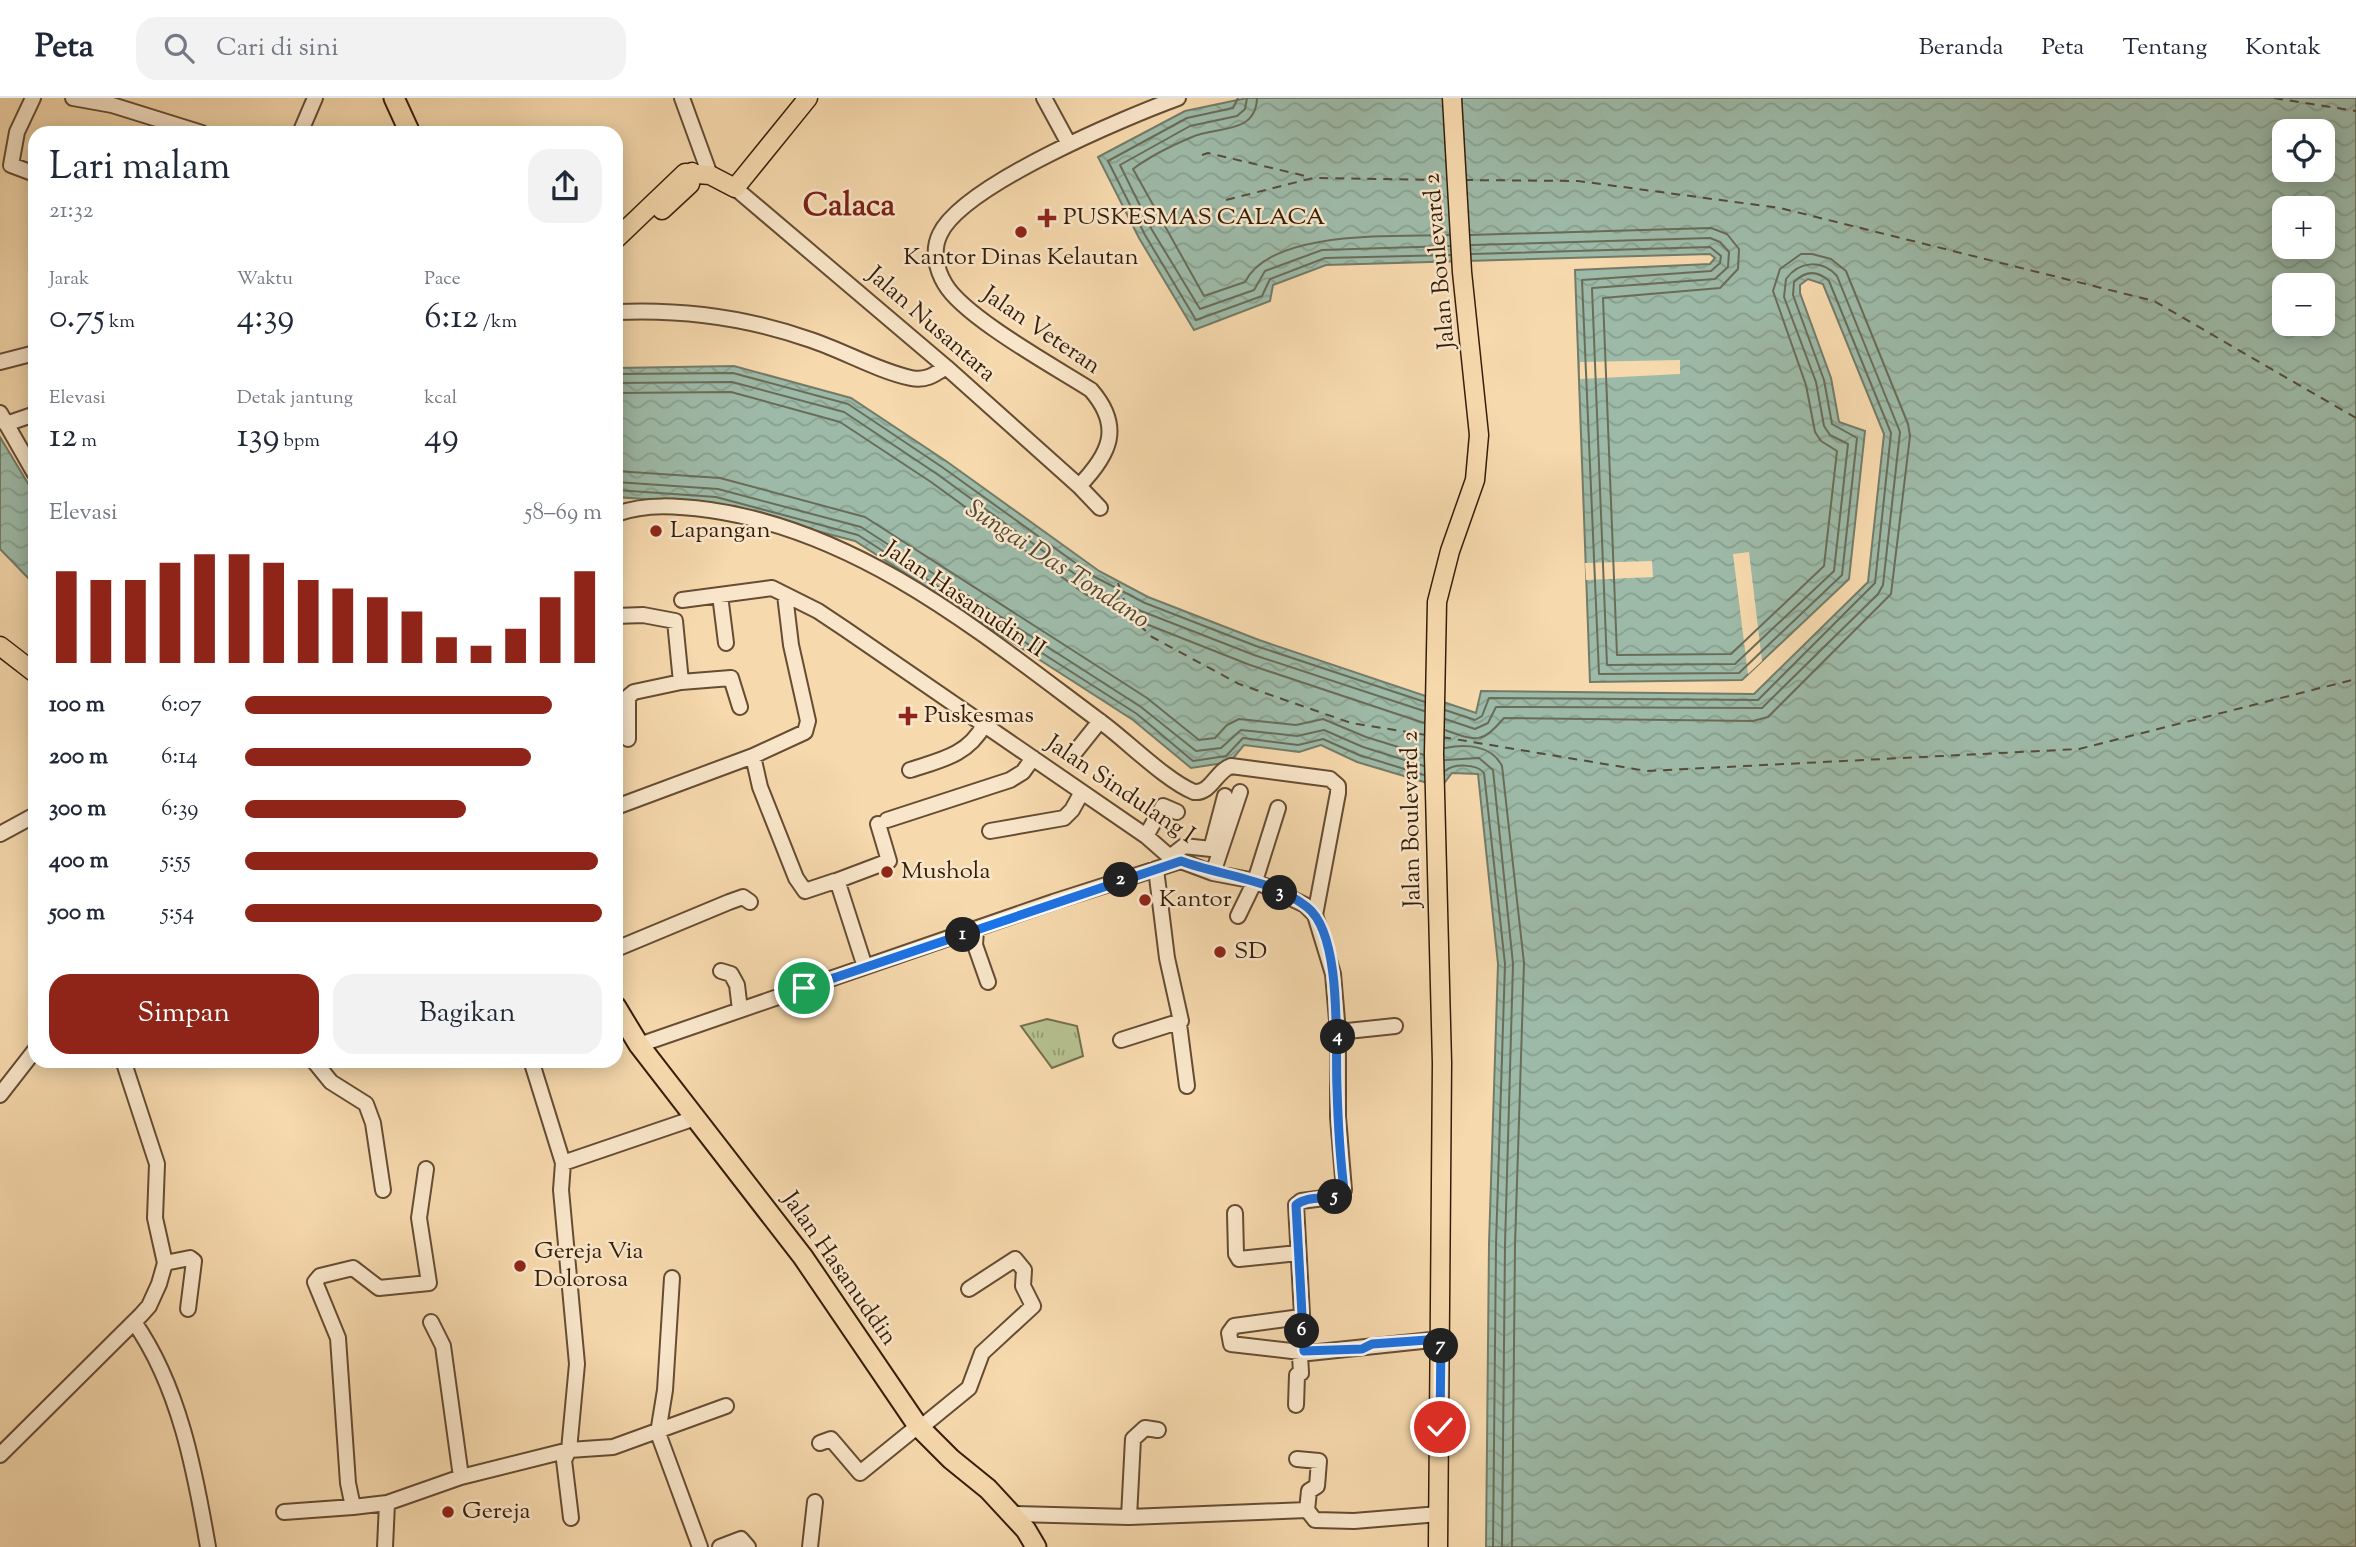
<!DOCTYPE html>
<html lang="id">
<meta charset="utf-8">
<style>
body{margin:0;font-family:"Sorts Mill Goudy",serif;background:#f2f2f3;color:#1f2937;height:100vh;display:flex;flex-direction:column;font-size:26px;white-space:nowrap}
*{box-sizing:border-box;margin:0}
p{font-size:23px;color:#747a83}
.icon{flex:none;width:38px;height:38px;fill:none;stroke:currentColor;stroke-width:2;stroke-linecap:round;stroke-linejoin:round}
.map{position:relative;flex:1;overflow:hidden}
.drawer{position:absolute;left:28px;top:28px;width:595px;height:942px;display:flex;flex-direction:column;background:#fff;border-radius:21px;box-shadow:0 4px 18px #0003}
.drawer>*{flex:none}
.controls{position:absolute;left:2272px;top:21px;display:grid;gap:14px}
.controls a{display:grid;place-items:center;width:63px;height:63px;border-radius:14px;background:#fff;box-shadow:0 4px 18px #0003;font-size:35px}
.pin{position:absolute;display:grid;place-items:center;width:60px;height:60px;color:#fff;margin:-30px;border:4px solid #fff;border-radius:50%;box-shadow:0 2px 7px #0007}
.km{position:absolute;width:35px;height:35px;margin:-18px;border-radius:50%;background:#222;color:#fff;font-size:19px;line-height:35px;text-align:center}
.round{display:grid;place-items:center;flex:none;width:74px;height:74px;border-radius:21px;background:#f2f2f3}
.head{display:flex;align-items:center;justify-content:space-between;height:119px;padding:0 21px}
h1{font-size:38px;font-weight:600;line-height:52px}
.metrics{display:grid;grid-template-columns:repeat(3,1fr);gap:10px;height:119px;padding:7px 21px}
.metrics div{display:grid;align-content:center}
.metrics b{font-size:35px;font-weight:600}
.metrics small{font-size:19px;font-weight:400}
.metrics p{font-size:19px}
.chart{height:196px;padding:14px 21px}
.chart p{display:flex;justify-content:space-between}
.chart svg{width:100%;height:126px;margin-top:7px;stroke:#8f2418;stroke-width:6}
.primary-button{display:flex;gap:14px;margin-top:auto;padding:14px 21px}
.primary-button a{flex:1;height:80px;border-radius:21px;background:#8f2418;color:#fff;font-size:28px;font-weight:600;line-height:80px;text-align:center}
.primary-button a+a{background:#f2f2f3;color:#1f2937}
ul{padding:0 21px;list-style:none;font-size:23px}
li{display:grid;grid-template-columns:112px 84px 1fr;align-items:center;height:52px}
li i{height:18px;border-radius:9px;background:#8f2418}
header{display:flex;align-items:center;gap:42px;box-sizing:border-box;height:98px;padding:0 35px;background:#fff;border-bottom:2px solid #e0e1e3}
header strong{font-size:33px}
nav{display:flex;gap:38px;margin-inline-start:auto;font-size:24px}
.search{width:490px;height:63px;background:#f2f2f3;display:flex;align-items:center;gap:18px;box-sizing:border-box;padding:0 24px;border-radius:21px;color:#747a83;font-size:26px}
.map>svg:first-child{display:block}
</style>
<header>
<strong>Peta</strong>
<div class="search"><svg class="icon" aria-label="search" viewBox="0 0 24 24"><circle cx="10" cy="10" r="6"/><path d="M15 15l6 6"/></svg>Cari di sini</div>
<nav><a>Beranda</a><a>Peta</a><a>Tentang</a><a>Kontak</a></nav>
</header>
<div class="map">
<svg width="2356" height="1449" viewBox="0 0 2356 1449">
<defs>
<pattern id="grass-tufts" width="24" height="20" patternUnits="userSpaceOnUse" patternTransform="scale(1.75)"><rect width="24" height="20" fill="#b6c08f"/><path d="M3 7l-1-3M5 7V3M7 7l1-3M15 17l-1-3M17 17v-4M19 17l1-3" fill="none" stroke="#959b73"/></pattern>
<pattern id="water-waves" width="16" height="10" patternUnits="userSpaceOnUse" patternTransform="scale(1.75)"><rect width="16" height="10" fill="#9dbaa8"/><path d="M0 5q4-4 8 0t8 0" fill="none" stroke="#889f8f"/></pattern>
</defs>
<rect width="100%" height="100%" fill="#f6d9ad"/>
<filter id="stains"><feTurbulence type="fractalNoise" baseFrequency=".00286" numOctaves="4"/><feColorMatrix values="0 0 0 0 .2 0 0 0 0 .09 0 0 0 0 .02 0 0 0 .5 -.17"/></filter>
<radialGradient id="worn" r=".72"><stop offset=".6" stop-color="#630" stop-opacity="0"/><stop offset="1" stop-color="#630" stop-opacity=".3"/></radialGradient>
<!-- grass -->
<path fill="url(#grass-tufts)" stroke="#766e4c" stroke-width="2" d="M 1047,921 L 1077,928 L 1083,958 L 1052,970 L 1021,928 Z"/>
<!-- water -->
<path fill="url(#water-waves)" stroke="#737b68" stroke-width="2" fill-rule="evenodd" d="M 1247,0 L 2356,0 L 2356,1449 L 1486,1449 L 1489,1146 L 1498,866 L 1478,676 L 1452,675 L 1441,689 L 1357,664 L 1321,647 L 1299,654 L 1244,647 L 1230,664 L 1191,670 L 1133,622 L 855,443 L 714,406 L 616,399 L 616,270 L 734,268 L 851,300 L 946,363 L 1099,473 L 1148,499 L 1259,542 L 1476,615 L 1481,593 L 1754,596 L 1868,484 L 1884,336 L 1823,186 L 1808,181 L 1800,187 L 1800,195 L 1831,280 L 1839,324 L 1865,333 L 1849,481 L 1742,582 L 1590,584 L 1575,172 L 1710,166 L 1715,160 L 1710,156 L 1326,167 L 1273,187 L 1270,203 L 1194,232 L 1139,140 L 1098,59 L 1185,13 ZM 2284,33 L 2322,33 L 2322,72 L 2284,72 ZM 2284,110 L 2322,110 L 2322,149 L 2284,149 ZM 2284,187 L 2322,187 L 2322,226 L 2284,226 Z
M 0,339 L 35,397 L 35,487 L 0,451 Z"/>
<!-- pier -->
<path fill="#f6d9ad" d="M 1680,262 L 1680,276 L 1580,281 L 1580,264 Z
M 1749,454 L 1762,563 L 1748,576 L 1733,456 Z
M 1652,463 L 1653,479 L 1586,482 L 1585,465 Z"/>
<g fill="none" stroke-linecap="round" stroke-linejoin="round">
<!-- shore -->
<path stroke="#696c58" stroke-width="2" d="M 1238,0 L 1233,10 L 1187,20 L 1108,63 L 1145,137 L 1196,222 L 1262,198 L 1270,181 L 1325,160 L 1450,157
M 1247,0 L 1245,11 L 1237,18 L 1190,28 L 1120,67 L 1152,132 L 1200,211 L 1254,192 L 1265,173 L 1322,152 L 1450,148
M 1257,0 C 1256,37 1216,28 1192,39 C 1173,47 1149,59 1133,71 L 1204,198 L 1245,184 C 1271,131 1397,139 1449,137
M 616,276 L 733,275 L 848,306 L 942,369 L 1095,479 L 1145,505 L 1256,548 L 1425,604
M 616,285 L 732,284 L 844,314 L 937,376 L 1090,487 L 1141,513 L 1254,557 L 1424,613
M 616,295 L 731,294 L 840,324 L 931,384 L 1085,496 L 1136,522 L 1250,567 L 1424,625
M 616,373 L 720,380 L 865,419 L 1147,600 L 1199,642 L 1215,640 L 1227,627 L 1239,621 L 1296,627 L 1323,621 L 1366,639 L 1424,657
M 616,384 L 718,391 L 861,429 L 1141,609 L 1196,653 L 1221,650 L 1241,632 L 1297,638 L 1324,632 L 1363,649 L 1424,668
M 616,392 L 716,399 L 858,437 L 1137,616 L 1193,663 L 1226,658 L 1243,640 L 1298,647 L 1323,641 L 1359,657 L 1424,677
M 1445,612 L 1475,622 L 1482,618 L 1489,600 L 1758,602 L 1875,485 L 1891,335 L 1829,183 C 1817,172 1805,173 1794,184 L 1793,197 L 1824,282 L 1832,326 L 1857,340 L 1842,477 L 1739,575 L 1599,576 L 1582,182 L 1711,173 L 1720,165 L 1721,158 L 1710,149 L 1471,156
M 1445,621 L 1475,631 L 1488,625 L 1496,609 L 1762,610 L 1878,496 L 1883,487 L 1900,334 L 1837,178 C 1822,161 1799,163 1786,181 L 1784,199 L 1816,284 L 1824,328 L 1830,337 L 1848,346 L 1834,473 L 1735,566 L 1607,567 L 1592,190 L 1715,181 L 1728,169 L 1729,154 L 1720,144 L 1710,140 L 1471,147
M 1445,632 C 1478,644 1482,645 1504,620 L 1753,623 L 1768,619 L 1891,496 L 1910,338 L 1908,326 L 1846,173 L 1831,161 L 1812,156 L 1801,156 L 1780,171 L 1773,193 L 1806,287 L 1815,334 L 1821,343 L 1837,353 L 1824,468 L 1731,556 L 1617,557 L 1603,200 L 1720,190 L 1738,171 L 1739,151 L 1727,136 L 1711,130 L 1470,137
M 1445,650 C 1466,646 1492,647 1502,668 L 1524,865 L 1515,1147 L 1512,1449
M 1445,662 L 1479,660 L 1493,672 L 1513,866 L 1505,1147 L 1502,1449
M 1445,673 C 1454,665 1477,666 1484,675 L 1505,866 L 1496,1146 L 1493,1449"/>
<!-- ferry -->
<path stroke="#544c39" stroke-width="2" stroke-dasharray="9 7" stroke-linecap="butt" d="M 2274,0 L 2356,13
M 1202,57 L 1208,55 L 1310,79
M 1464,82 L 1578,83 L 1780,110 L 2154,203 L 2356,320
M 1226,102 L 1313,80 L 1448,82
M 1118,485 L 1129,517 L 1152,539 L 1239,586 L 1351,625 L 1426,637
M 1442,639 L 1647,673 L 2079,651 L 2356,581"/>
<!-- minor casing -->
<g stroke="#654c32" stroke-width="18">
<path id="minor" d="M 33,0 L 17,34 L 11,67 L 35,76
M 73,0 L 112,7 L 202,35
M 682,0 L 710,77
M 1044,0 L 1069,46
M 300,35 L 315,0
M 735,90 L 946,269 L 1079,388 L 1100,410
M 616,214 C 682,211 749,220 811,242 C 844,253 878,273 911,280 C 926,283 934,277 946,269
M 0,264 L 35,255
M 0,315 L 35,376
M 6,326 L 35,316
M 1079,388 C 1110,356 1123,329 1091,292 C 1055,269 964,219 945,186 C 936,171 932,152 940,136 C 963,87 1126,19 1178,0
M 616,416 C 647,405 678,408 710,412 C 863,434 985,538 1105,627 C 1130,646 1167,683 1194,694 C 1211,696 1216,673 1231,668 L 1330,681 L 1338,688 L 1338,695 L 1315,817
M 720,497 L 726,545
M 682,502 L 772,490 L 818,513 L 845,531 L 1146,738 L 1170,759 L 1213,775 L 1255,783 L 1305,807 L 1315,817 L 1333,876 L 1338,934 L 1338,1019 L 1344,1092 L 1340,1098 L 1301,1103 L 1296,1107 L 1304,1253 L 1300,1257 L 1301,1275 L 1297,1277 L 1296,1307
M 616,518 L 643,517 L 675,523 L 681,584
M 628,641 L 628,599 L 634,594 L 681,584 L 731,580 L 740,609
M 753,658 L 760,689 L 796,780 L 805,793 L 835,783 L 838,785 L 865,869
M 1072,658 L 1100,623
M 910,672 C 941,662 968,657 984,627
M 616,709 L 753,658 L 805,634 L 808,623 L 791,547 L 785,497
M 887,722 L 1010,682 L 1023,674 L 1033,660
M 990,733 L 1064,720 L 1072,712 L 1082,694
M 0,736 L 35,717
M 1146,738 L 1163,708 L 1177,714
M 1170,759 L 1184,748 L 1211,751 L 1225,698
M 1213,775 L 1240,694
M 836,783 L 889,763 L 878,726
M 1238,818 L 1255,783 L 1278,710
M 976,832 L 975,847 L 988,884
M 616,851 L 729,804 L 743,799 L 750,804
M 721,873 L 731,876 L 737,887 L 740,912
M 1179,926 L 1187,988
M 1338,934 L 1395,928
M 1121,942 L 1181,923 L 1167,860 L 1156,771
M 639,947 L 1053,804 L 1181,763
M 313,962 L 331,984 L 366,1006 L 373,1025 L 383,1092
M 531,962 L 563,1065
M 0,997 L 35,952
M 426,1071 L 419,1120 L 429,1185 L 379,1190 L 353,1170 L 320,1178 L 315,1184 L 338,1240 L 348,1385 L 353,1409 L 387,1405 L 461,1379 L 569,1352 L 613,1349 L 726,1308
M 1235,1115 L 1236,1156 L 1239,1161 L 1298,1155
M 165,1165 L 190,1160 L 194,1163 L 188,1211
M 672,1180 L 665,1292 L 658,1335 L 700,1449
M 1301,1219 L 1234,1228 L 1229,1235 L 1231,1246 L 1309,1255 L 1441,1241
M 134,1224 C 179,1288 195,1373 208,1449
M 431,1224 L 443,1248 L 461,1379
M 920,1330 L 969,1290 L 982,1255 L 1033,1208 L 1023,1188 L 1024,1172 L 1015,1161 L 969,1191
M 820,1345 L 831,1341 L 860,1375 L 918,1328
M 0,1357 L 141,1217 L 149,1208 L 159,1186 L 165,1165 L 155,1120 L 157,1066 L 123,962
M 1297,1361 L 1319,1363 L 1317,1388 L 1309,1393 L 1307,1412 L 1315,1422 L 1354,1423 L 1439,1416
M 284,1414 L 353,1409
M 1013,1416 L 1129,1419 L 1307,1412
M 1129,1419 L 1133,1341 L 1145,1330 L 1158,1332
M 571,1420 L 564,1362 L 569,1352 L 577,1266 L 561,1092 L 563,1065 L 695,1020
M 385,1449 L 387,1405
M 720,1449 L 741,1441 L 748,1449
M 810,1449 L 815,1404"/>
</g>
<!-- major casing -->
<g stroke="#351d09" stroke-width="21">
<path id="major" d="M 662,112 L 690,86 L 692,74
M 616,141 L 685,75 L 710,77 L 735,90 L 808,0
M 0,548 L 35,575
M 1438,1449 L 1442,965 L 1434,656 L 1437,504 L 1450,453 L 1475,382 L 1479,337 L 1462,174 L 1452,0"/>
</g>
<!-- highway casing -->
<g stroke="#351d09" stroke-width="23">
<path id="highway" d="M 394,0 L 410,35
M 616,909 L 639,947 L 803,1159 L 918,1328 L 951,1361 L 988,1391 L 1026,1432 L 1036,1449"/>
</g>
<!-- minor -->
<use href="#minor" stroke="#f9e6ca" stroke-width="14"/>
<!-- major -->
<use href="#major" stroke="#f6d9ad" stroke-width="18"/>
<!-- highway -->
<use href="#highway" stroke="#f6d9ad" stroke-width="19"/>
</g>
<g fill="none" stroke-linecap="round" stroke-linejoin="round">
<!-- route casing -->
<g stroke="#fff" stroke-width="14">
<path id="route" d="M 804,890 L 1181,763 C 1221,778 1272,781 1307,809 C 1343,837 1335,948 1337,990 C 1338,1024 1340,1059 1344,1092 L 1343,1096 C 1328,1102 1308,1097 1296,1107 L 1304,1253 L 1362,1251 L 1372,1246 L 1441,1241 L 1440,1329"/>
</g>
<!-- route -->
<use href="#route" stroke="#1a73e8" stroke-width="9"/>
</g>
<!-- markers -->
<g fill="#8f2418" stroke="#f9e6ca" stroke-width="2.5">
<path d="M1043.5 109.5h7v7h7v7h-7v7h-7v-7h-7v-7h7z"/>
<circle cx="1021" cy="134" r="7"/>
<circle cx="656" cy="433" r="7"/>
<path d="M904.5 607.5h7v7h7v7h-7v7h-7v-7h-7v-7h7z"/>
<circle cx="887" cy="774" r="7"/>
<circle cx="1145" cy="802" r="7"/>
<circle cx="1220" cy="854" r="7"/>
<circle cx="520" cy="1168" r="7"/>
<circle cx="448" cy="1414" r="7"/>
</g>
<g text-anchor="middle" dominant-baseline="central" stroke-width="5" stroke-linejoin="round" paint-order="stroke">
<!-- poi labels -->
<g font-size="24" fill="#351d09" stroke="#f9e6ca" text-anchor="start">
<text x="1063" y="120">PUSKESMAS CALACA</text>
<text x="1021" y="160" text-anchor="middle">Kantor Dinas Kelautan</text>
<text x="670" y="433">Lapangan</text>
<text x="924" y="618">Puskesmas</text>
<text x="901" y="774">Mushola</text>
<text x="1159" y="802">Kantor</text>
<text x="1234" y="854">SD</text>
<text x="534" y="1154">Gereja Via<tspan x="534" dy="28">Dolorosa</tspan></text>
<text x="462" y="1414">Gereja</text>
</g>
<!-- street labels -->
<g font-size="24" fill="#351d09" stroke="#f9e6ca">
<text transform="translate(1440 163) rotate(-95)">Jalan Boulevard 2</text>
<text transform="translate(931 227) rotate(41)">Jalan Nusantara</text>
<text transform="translate(1041 233) rotate(34)">Jalan Veteran</text>
<text transform="translate(964 502) rotate(34)">Jalan Hasanudin II</text>
<text transform="translate(1120 692) rotate(34)">Jalan Sindulang I</text>
<text transform="translate(1412 721) rotate(-91)">Jalan Boulevard 2</text>
<text transform="translate(839 1171) rotate(55)">Jalan Hasanuddin</text>
</g>
<!-- water labels -->
<g font-size="26" font-style="italic" fill="#544c39" stroke="#f9e6ca">
<text transform="translate(1057 467) rotate(33)">Sungai Das Tondano</text>
</g>
<!-- district labels -->
<g font-size="32" font-weight="bold" fill="#7a1f14" stroke="#f9e6ca">
<text x="849" y="109">Calaca</text>
</g>
</g>
<rect width="100%" height="100%" filter="url(#stains)"/>
<rect width="100%" height="100%" fill="url(#worn)"/>
</svg>
<div class="controls">
<a><svg class="icon" aria-label="locate" viewBox="0 0 24 24"><circle cx="12" cy="12" r="6"/><path d="M12 2v4M12 18v4M2 12h4M18 12h4"/></svg></a>
<a>+</a>
<a>−</a>
</div>
<div class="pin" style="left:804px;top:890px;background:#1e9e55"><svg class="icon" aria-label="arrive" viewBox="0 0 24 24"><path d="M6 21V4h12l-3 4 3 4H6"/></svg></div>
<div class="pin" style="left:1440px;top:1329px;background:#d93025"><svg class="icon" aria-label="check" viewBox="0 0 24 24"><path d="M5 12l5 5 9-10"/></svg></div>
<b class="km" style="left:963px;top:837px">1</b>
<b class="km" style="left:1121px;top:782px">2</b>
<b class="km" style="left:1280px;top:795px">3</b>
<b class="km" style="left:1338px;top:939px">4</b>
<b class="km" style="left:1335px;top:1099px">5</b>
<b class="km" style="left:1302px;top:1233px">6</b>
<b class="km" style="left:1441px;top:1248px">7</b>
<section class="drawer">
<div class="head"><div><h1>Lari malam</h1><p>21:32</p></div><a class="round"><svg class="icon" aria-label="share" viewBox="0 0 24 24"><path d="M12 15V3M7 8l5-5 5 5M5 13v7h14v-7"/></svg></a></div>
<div class="metrics">
<div><p>Jarak</p><b>0.75<small> km</small></b></div>
<div><p>Waktu</p><b>4:39</b></div>
<div><p>Pace</p><b>6:12<small> /km</small></b></div>
</div>
<div class="metrics">
<div><p>Elevasi</p><b>12<small> m</small></b></div>
<div><p>Detak jantung</p><b>139<small> bpm</small></b></div>
<div><p>kcal</p><b>49</b></div>
</div>
<div class="chart"><p><span>Elevasi</span>58–69 m</p>
<svg viewBox="0 0 160 44" preserveAspectRatio="none"><path d="M5 44V12M15 44V15M25 44V15M35 44V9M45 44V6M55 44V6M65 44V9M75 44V15M85 44V18M95 44V21M105 44V26M115 44V35M125 44V38M135 44V32M145 44V21M155 44V12"/></svg>
</div>
<ul>
<li><b>100 m</b>6:07<i style="width:86%"></i></li>
<li><b>200 m</b>6:14<i style="width:80%"></i></li>
<li><b>300 m</b>6:39<i style="width:62%"></i></li>
<li><b>400 m</b>5:55<i style="width:99%"></i></li>
<li><b>500 m</b>5:54<i style="width:100%"></i></li>
</ul>
<div class="primary-button"><a>Simpan</a><a>Bagikan</a></div>
</section>
</div>
